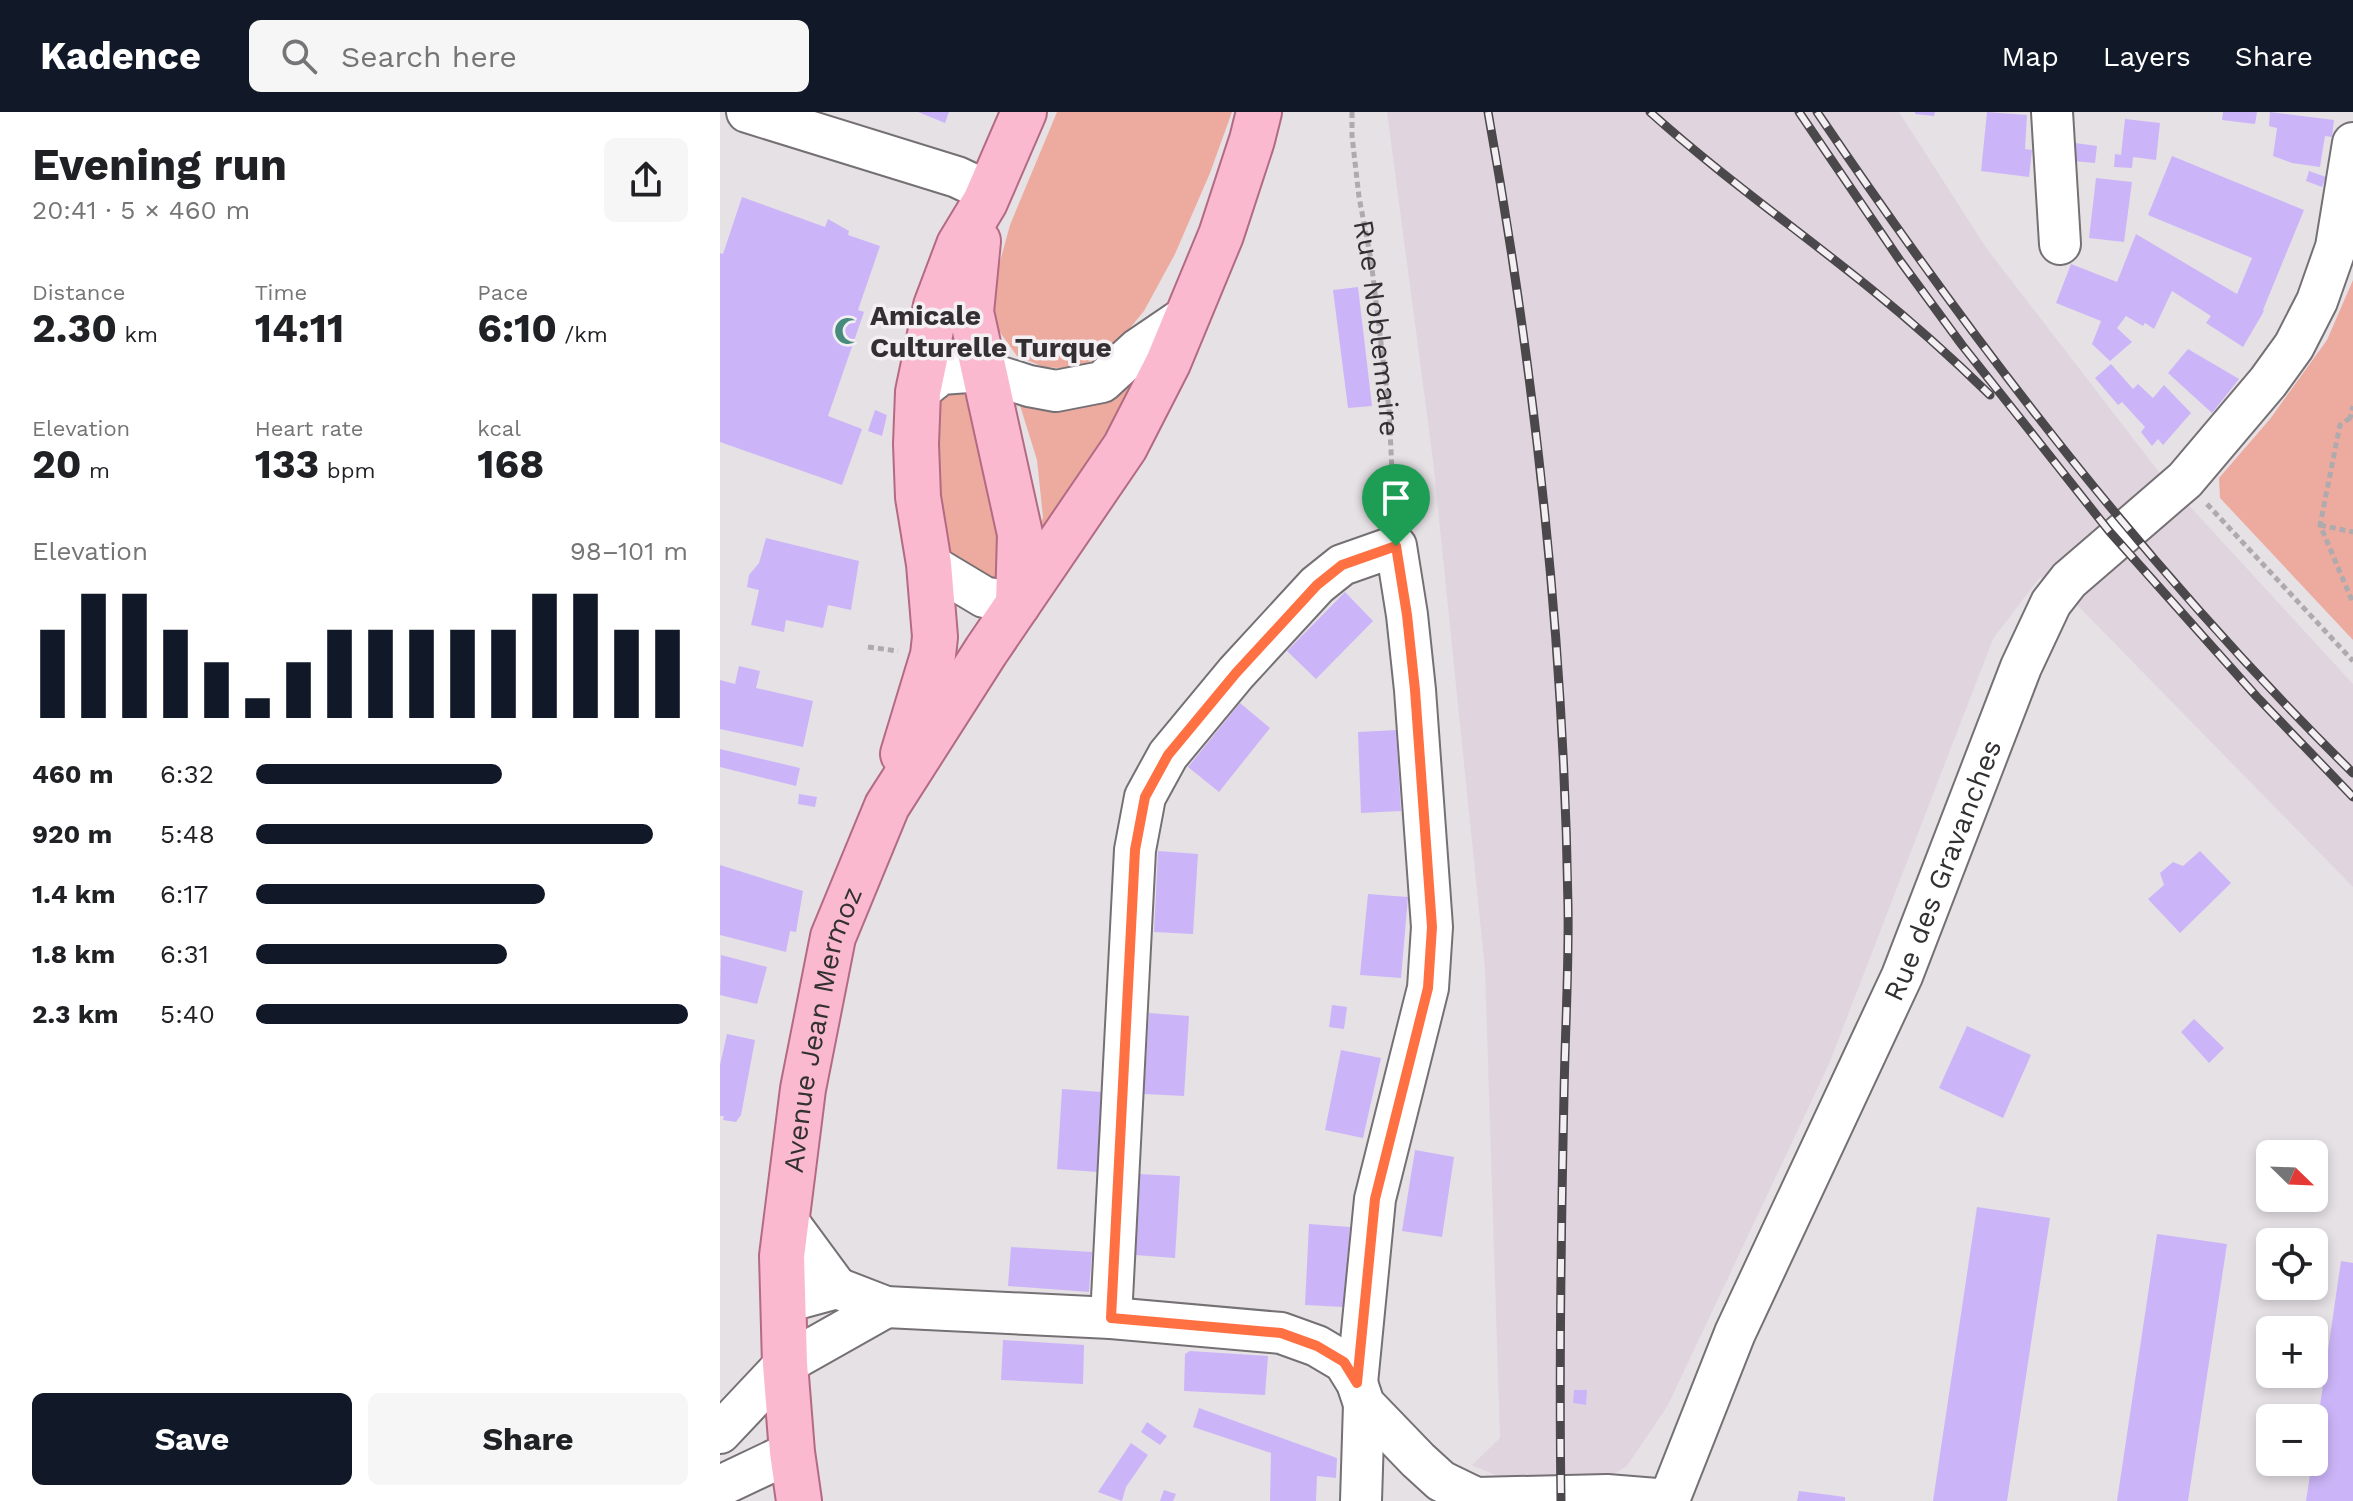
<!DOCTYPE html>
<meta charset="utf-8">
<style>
body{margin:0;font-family:"Work Sans",sans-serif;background:#f6f6f6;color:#202124;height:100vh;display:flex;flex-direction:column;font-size:30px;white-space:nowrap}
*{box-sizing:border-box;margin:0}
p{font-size:26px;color:#757577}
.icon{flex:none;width:44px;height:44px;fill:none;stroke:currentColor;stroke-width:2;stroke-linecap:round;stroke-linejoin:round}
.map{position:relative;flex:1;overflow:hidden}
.sheet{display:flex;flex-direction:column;background:#fff;width:720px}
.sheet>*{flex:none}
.needle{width:52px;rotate:113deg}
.fabs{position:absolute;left:1536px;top:1028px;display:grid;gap:16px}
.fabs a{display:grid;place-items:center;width:72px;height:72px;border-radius:12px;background:#fff;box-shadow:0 4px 12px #0003;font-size:40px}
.pin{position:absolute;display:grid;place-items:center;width:68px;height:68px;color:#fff;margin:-82px -34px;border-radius:50% 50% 50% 0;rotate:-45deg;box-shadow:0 0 8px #0007}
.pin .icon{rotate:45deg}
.round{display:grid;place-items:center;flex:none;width:84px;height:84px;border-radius:12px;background:#f6f6f6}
.overview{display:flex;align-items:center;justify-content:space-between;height:136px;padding:0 32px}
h1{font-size:44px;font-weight:700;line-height:60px}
.stats{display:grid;grid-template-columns:repeat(3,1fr);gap:12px;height:136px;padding:8px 32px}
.stats div{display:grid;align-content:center}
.stats b{font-size:40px;font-weight:700}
.stats small{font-size:22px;font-weight:400}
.stats p{font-size:22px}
.chart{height:224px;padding:16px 32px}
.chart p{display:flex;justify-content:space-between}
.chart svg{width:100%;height:144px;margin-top:8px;stroke:#111827;stroke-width:6}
.button{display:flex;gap:16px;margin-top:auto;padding:16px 32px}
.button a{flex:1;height:92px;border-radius:12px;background:#111827;color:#fff;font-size:32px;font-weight:700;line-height:92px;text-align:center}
.button a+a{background:#f6f6f6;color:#202124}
ul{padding:0 32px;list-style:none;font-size:26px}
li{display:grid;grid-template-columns:128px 96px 1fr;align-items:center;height:60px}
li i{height:20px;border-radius:10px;background:#111827}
header{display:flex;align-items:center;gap:48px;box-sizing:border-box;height:112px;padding:0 40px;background:#111827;color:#fff}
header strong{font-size:38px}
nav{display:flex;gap:44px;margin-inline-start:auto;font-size:28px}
.search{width:560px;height:72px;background:#f6f6f6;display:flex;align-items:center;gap:20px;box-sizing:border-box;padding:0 28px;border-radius:12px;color:#757577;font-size:30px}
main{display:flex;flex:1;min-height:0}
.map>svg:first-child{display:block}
</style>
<header>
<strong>Kadence</strong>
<div class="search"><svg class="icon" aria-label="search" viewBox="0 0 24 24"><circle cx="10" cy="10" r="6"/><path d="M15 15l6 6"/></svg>Search here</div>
<nav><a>Map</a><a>Layers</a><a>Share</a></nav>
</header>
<main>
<section class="sheet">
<div class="overview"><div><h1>Evening run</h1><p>20:41 · 5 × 460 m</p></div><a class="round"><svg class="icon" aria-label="share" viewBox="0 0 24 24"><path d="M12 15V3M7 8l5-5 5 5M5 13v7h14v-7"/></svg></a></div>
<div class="stats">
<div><p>Distance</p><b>2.30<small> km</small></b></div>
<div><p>Time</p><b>14:11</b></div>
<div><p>Pace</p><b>6:10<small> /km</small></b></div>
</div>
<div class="stats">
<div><p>Elevation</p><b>20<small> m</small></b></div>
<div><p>Heart rate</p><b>133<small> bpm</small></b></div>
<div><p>kcal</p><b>168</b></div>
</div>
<div class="chart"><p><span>Elevation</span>98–101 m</p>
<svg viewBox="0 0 160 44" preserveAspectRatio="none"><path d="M5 44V17M15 44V6M25 44V6M35 44V17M45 44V27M55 44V38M65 44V27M75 44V17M85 44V17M95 44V17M105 44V17M115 44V17M125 44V6M135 44V6M145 44V17M155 44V17"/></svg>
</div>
<ul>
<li><b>460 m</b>6:32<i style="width:57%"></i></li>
<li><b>920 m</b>5:48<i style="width:92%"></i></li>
<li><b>1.4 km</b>6:17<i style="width:67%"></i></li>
<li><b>1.8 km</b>6:31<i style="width:58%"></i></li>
<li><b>2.3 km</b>5:40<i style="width:100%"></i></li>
</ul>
<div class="button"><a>Save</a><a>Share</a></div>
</section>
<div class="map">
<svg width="1633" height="1389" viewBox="0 0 1633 1389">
<rect width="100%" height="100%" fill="#e6e1e5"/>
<!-- built -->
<path fill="#e0d5df" d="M 667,0 L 1179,0 L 1267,137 L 1442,364 L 1633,572 L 1633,775 L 1357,493 L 1320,465 L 1273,527 L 1109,952 L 948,1293 L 907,1354 L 878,1371 L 796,1372 L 752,1353 L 780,1326 L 765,857 L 713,348 Z"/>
<!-- green -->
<path fill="#edab9f" d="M 337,0 L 512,0 L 490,61 L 455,142 L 424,199 L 390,240 L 355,257 L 324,255 L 297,244 L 274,212 L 272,179 L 290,113 Z
M 1633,168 L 1633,528 L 1500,386 L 1499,366 L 1550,307 L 1607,228 Z
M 413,272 L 368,352 L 315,430 L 323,405 L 317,348 L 298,287 L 384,286 Z
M 231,280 L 244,281 L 257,289 L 288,427 L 276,471 L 231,445 L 222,428 L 214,308 L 223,285 Z"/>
<!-- building -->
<path fill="#cbb5f8" d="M 198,0 L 229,0 L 225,11 Z
M 1195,0 L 1215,0 L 1214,4 L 1195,2 Z
M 1267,0 L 1307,3 L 1305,37 L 1312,38 L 1309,65 L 1261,59 Z
M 1503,0 L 1537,0 L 1535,12 L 1502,8 Z
M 1550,0 L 1614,8 L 1612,25 L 1605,24 L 1600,55 L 1572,51 L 1553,44 L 1557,16 L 1549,14 Z
M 1405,7 L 1440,11 L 1436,48 L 1413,45 L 1412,56 L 1394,55 L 1395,42 L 1401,43 Z
M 1355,31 L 1377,34 L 1375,51 L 1353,49 Z
M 1452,44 L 1584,98 L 1543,198 L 1544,199 L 1523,235 L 1486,211 L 1491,204 L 1452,179 L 1434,217 L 1425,211 L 1423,214 L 1406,204 L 1397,216 L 1412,230 L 1390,249 L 1372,232 L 1381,209 L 1336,191 L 1351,152 L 1397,170 L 1416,122 L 1517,182 L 1532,146 L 1428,103 Z
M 1589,59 L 1606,65 L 1602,75 L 1586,69 Z
M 1376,66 L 1412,70 L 1404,130 L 1369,126 Z
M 22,85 L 105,115 L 108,107 L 129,119 L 128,123 L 160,134 L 138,198 L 144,200 L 108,304 L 142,317 L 122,373 L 0,330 L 0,141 L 3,142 Z
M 638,175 L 652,294 L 628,296 L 613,178 Z
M 1468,237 L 1519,267 L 1492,301 L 1448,261 Z
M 1391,252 L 1413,277 L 1418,272 L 1433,286 L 1444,273 L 1471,301 L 1443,333 L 1438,327 L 1432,334 L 1421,320 L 1425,315 L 1402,290 L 1398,293 L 1375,266 Z
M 155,298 L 167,303 L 162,324 L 148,319 Z
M 46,426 L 139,449 L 131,498 L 108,493 L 103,516 L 66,508 L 64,520 L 31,513 L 39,478 L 27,475 L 29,463 L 39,451 Z
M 625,480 L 653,509 L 596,567 L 567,539 Z
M 19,554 L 40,559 L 36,576 L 93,589 L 83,635 L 0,617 L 0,568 L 15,572 Z
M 520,591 L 550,616 L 499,680 L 468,655 Z
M 676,618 L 681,699 L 641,701 L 638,620 Z
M 0,637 L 80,656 L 76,674 L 0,655 Z
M 79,682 L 97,685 L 95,695 L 78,692 Z
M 438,739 L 478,742 L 473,822 L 434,820 Z
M 1480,739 L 1511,771 L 1460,821 L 1428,787 L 1444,773 L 1440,761 L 1453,750 L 1463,754 Z
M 0,753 L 83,779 L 76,820 L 70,819 L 66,840 L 0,823 Z
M 648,782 L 688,785 L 681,866 L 640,863 Z
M 1,843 L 47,855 L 37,892 L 0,883 Z
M 612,893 L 627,895 L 624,917 L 609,915 Z
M 429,901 L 469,904 L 464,984 L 424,982 Z
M 1474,907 L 1504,936 L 1489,951 L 1461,920 Z
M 1247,914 L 1311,943 L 1283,1006 L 1219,976 Z
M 7,922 L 35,928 L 21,1003 L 16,1010 L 3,1008 L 4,1004 L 0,1004 L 0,953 Z
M 621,938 L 661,946 L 643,1026 L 605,1018 Z
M 342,977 L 381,980 L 377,1060 L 337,1057 Z
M 695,1038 L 734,1045 L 722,1125 L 682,1119 Z
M 419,1062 L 460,1064 L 455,1146 L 415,1143 Z
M 1257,1095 L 1330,1106 L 1287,1389 L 1213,1389 Z
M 589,1112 L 630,1115 L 624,1195 L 585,1193 Z
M 1437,1122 L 1507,1132 L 1468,1389 L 1397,1389 Z
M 291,1135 L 372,1140 L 369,1180 L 288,1174 Z
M 1621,1149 L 1633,1151 L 1633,1389 L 1586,1389 L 1592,1350 L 1594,1350 L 1594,1335 Z
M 283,1228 L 364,1233 L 363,1272 L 281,1268 Z
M 470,1239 L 548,1244 L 545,1283 L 464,1279 L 465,1242 Z
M 854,1278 L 867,1278 L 866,1293 L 853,1291 Z
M 479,1296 L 617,1346 L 616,1366 L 597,1364 L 596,1389 L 550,1389 L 551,1341 L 473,1315 Z
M 427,1310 L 447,1324 L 440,1333 L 421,1320 Z
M 411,1331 L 428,1343 L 406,1375 L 402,1389 L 378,1380 Z
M 444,1378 L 456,1382 L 453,1389 L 440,1389 Z
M 1079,1379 L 1125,1385 L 1125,1389 L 1077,1389 Z"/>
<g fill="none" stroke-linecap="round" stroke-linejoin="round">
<!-- minor casing -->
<g stroke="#747073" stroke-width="44">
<g id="minor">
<path d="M 27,0 L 237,65 L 269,80"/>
<path d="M 1332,0 L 1340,132"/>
<path d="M 198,280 L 221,262 L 262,259 L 309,274 L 336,279 L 382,270 L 418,237 L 468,203"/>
<path d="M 209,452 L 264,485 L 298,492"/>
<path d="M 67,1108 L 117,1176"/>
<path id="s2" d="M 62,1191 L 117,1176 L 166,1195 L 391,1206 L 561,1221 L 597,1234 L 624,1250 L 637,1271 L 644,1292 L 698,1348 L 721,1369 L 756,1386 L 887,1383 L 949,1388 L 1015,1221 L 1182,864 L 1301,555 L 1331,491 L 1349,468 L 1465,368 L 1548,270 L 1574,234 L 1597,189 L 1616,135 L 1633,31"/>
<path d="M 391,1206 L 415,738 L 425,685 L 448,643 L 516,561 L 597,473 L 622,453 L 676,434 L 687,503 L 695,578 L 712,815 L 708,876 L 655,1087 L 637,1271"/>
<path d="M 0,1321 L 65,1252 L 166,1195"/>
<path d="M 0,1374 L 72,1340"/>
<path d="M 641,1389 L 644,1292"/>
</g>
</g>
<!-- major casing -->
<g stroke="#b36a83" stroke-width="48">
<g id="major">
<path d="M 258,129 L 251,200 L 300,422 L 298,492"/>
<path d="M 183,642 L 213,543 L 215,525 L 209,452 L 198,385 L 196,332 L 198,280 L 216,194 L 239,133 L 265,90 L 304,0"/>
<path id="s3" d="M 79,1389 L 72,1340 L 65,1252 L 62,1144 L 83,977 L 113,825 L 167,694 L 266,539 L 405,335 L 448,251 L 501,123 L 532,28 L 539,0"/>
</g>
</g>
<!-- path -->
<g stroke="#aeaaad" stroke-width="5" stroke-dasharray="6 4" stroke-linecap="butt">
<path id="s1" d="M 632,0 L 632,24 L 639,85 L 651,148 L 669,297 L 674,401"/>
<path d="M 1630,306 L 1620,313 L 1600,413 L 1633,491"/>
<path d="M 1632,307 L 1630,306 L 1633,294"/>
<path d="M 1487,392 L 1633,549"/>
<path d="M 1600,413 L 1633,420"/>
<path d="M 148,535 L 178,539"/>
</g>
<!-- minor -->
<use href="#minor" stroke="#fff" stroke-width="40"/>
<!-- major -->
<use href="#major" stroke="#fbb9cf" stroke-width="44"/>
<!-- rail casing -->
<g stroke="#4b484b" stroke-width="9">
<path id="rail" d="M 768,0 C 815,262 844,527 848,794 C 849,857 845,920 844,983 C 841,1118 839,1253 841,1389
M 930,0 C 1000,63 1077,117 1151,177 C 1192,210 1232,246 1270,283
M 1079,0 L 1181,150 L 1242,233 L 1389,419 L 1537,585 L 1633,685
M 1097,0 C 1256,235 1431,462 1633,661"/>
</g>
<!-- rail -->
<use href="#rail" stroke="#f3eff3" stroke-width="6" stroke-dasharray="18" stroke-linecap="butt"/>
</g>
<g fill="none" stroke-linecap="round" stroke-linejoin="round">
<!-- route casing -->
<g stroke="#fff" stroke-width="16">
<path id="route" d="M 676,434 L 687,503 L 695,578 L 712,815 L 708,876 L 655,1087 L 637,1271 L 624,1250 L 597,1234 L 561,1221 L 391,1206 L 415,738 L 425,685 L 448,643 L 516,561 L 597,473 L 622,453 Z"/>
</g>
<!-- route -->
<use href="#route" stroke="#ff7043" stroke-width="10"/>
</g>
<!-- icons -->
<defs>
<g id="mosque-bare" transform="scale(2.16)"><path d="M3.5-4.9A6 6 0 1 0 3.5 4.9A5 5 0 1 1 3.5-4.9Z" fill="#478b7d" stroke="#f3eff3" stroke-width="2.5" paint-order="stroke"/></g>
</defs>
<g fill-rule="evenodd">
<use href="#mosque-bare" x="128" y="219"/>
</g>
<g text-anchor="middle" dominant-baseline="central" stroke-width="7" stroke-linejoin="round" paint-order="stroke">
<!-- poi labels -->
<g font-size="28" font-weight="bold" fill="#323032" stroke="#f3eff3" text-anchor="start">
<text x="150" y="203">Amicale<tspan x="150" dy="32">Culturelle Turque</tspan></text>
</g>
<!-- street labels -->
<g font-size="28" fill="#323032" stroke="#f3eff3">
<text stroke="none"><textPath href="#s1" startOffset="218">Rue Noblemaire</textPath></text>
<text stroke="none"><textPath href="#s2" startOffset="1650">Rue des Gravanches</textPath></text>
<text stroke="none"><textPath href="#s3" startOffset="476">Avenue Jean Mermoz</textPath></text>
</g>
</g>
</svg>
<div class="fabs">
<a><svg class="needle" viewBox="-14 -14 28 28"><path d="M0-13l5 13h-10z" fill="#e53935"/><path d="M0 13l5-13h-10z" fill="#757577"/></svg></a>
<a><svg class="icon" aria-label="locate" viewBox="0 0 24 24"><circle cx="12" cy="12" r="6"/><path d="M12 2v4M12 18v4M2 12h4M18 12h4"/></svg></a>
<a>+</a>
<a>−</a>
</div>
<div class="pin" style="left:676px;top:434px;background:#1e9e55"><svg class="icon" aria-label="arrive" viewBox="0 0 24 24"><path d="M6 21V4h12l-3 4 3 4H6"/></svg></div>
</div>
</main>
